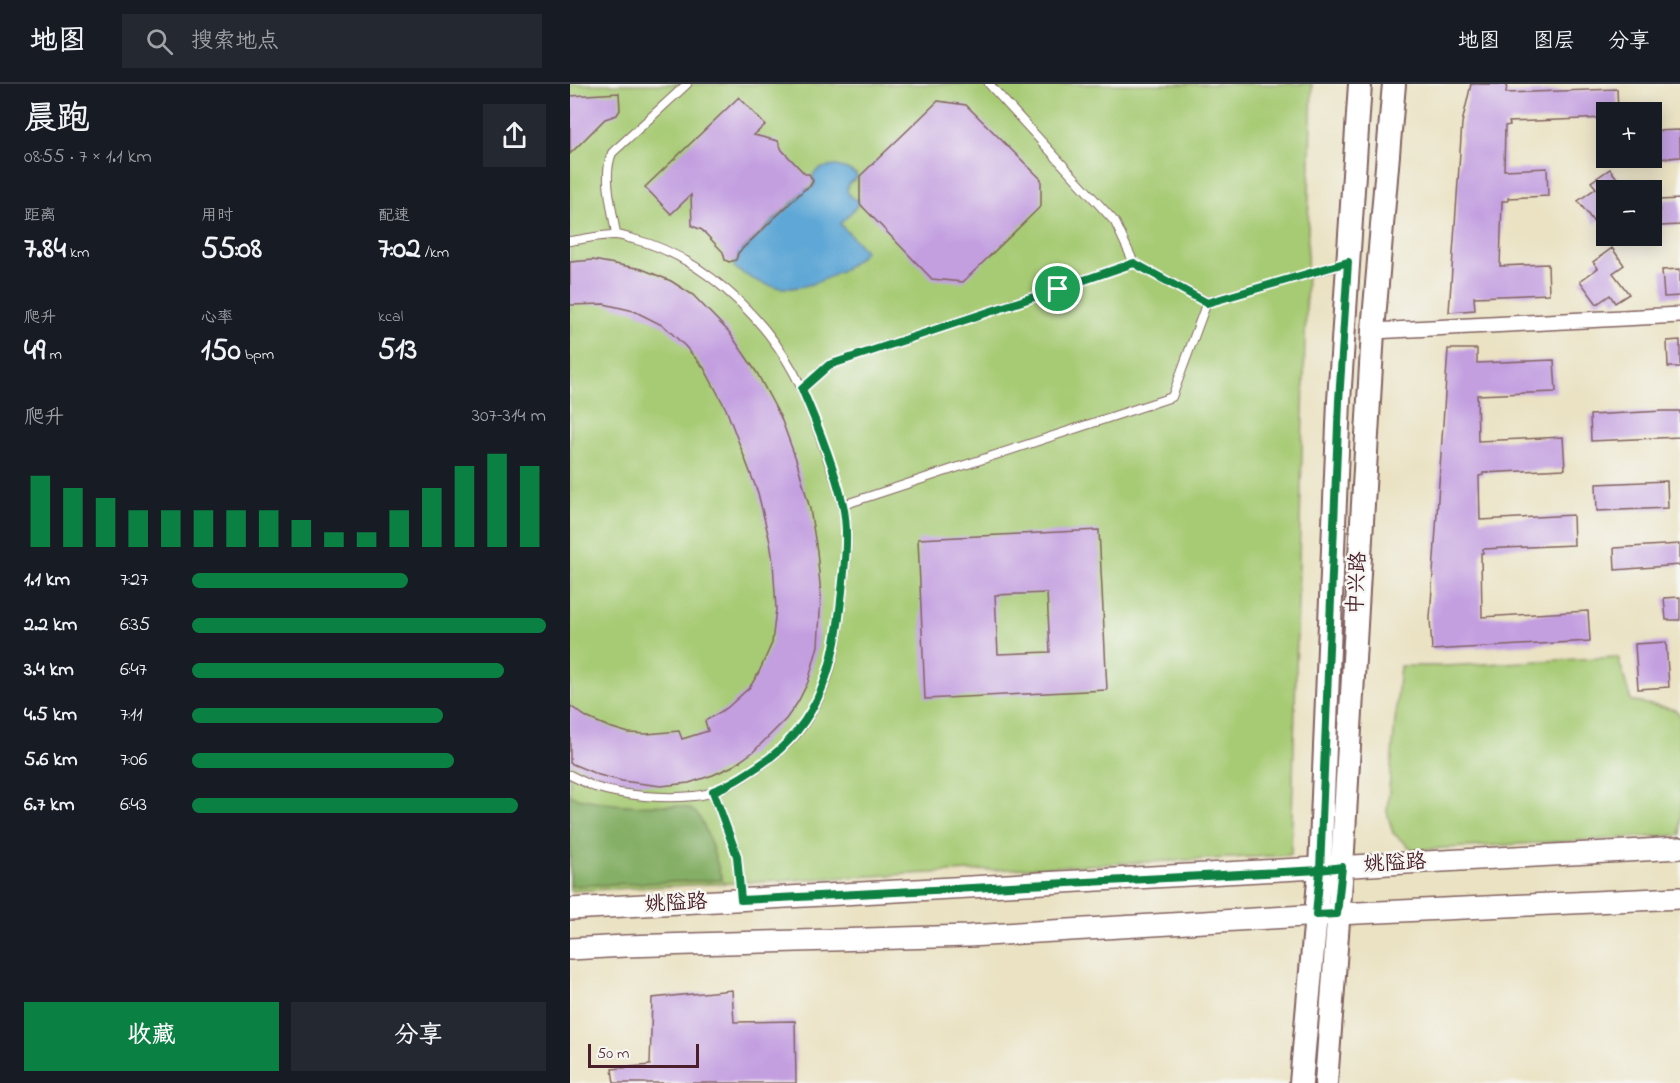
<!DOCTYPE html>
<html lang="zh">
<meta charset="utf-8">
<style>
body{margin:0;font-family:"Indie Flower","LXGW WenKai TC",sans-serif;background:#242831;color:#f1f3f6;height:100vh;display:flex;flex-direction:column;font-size:22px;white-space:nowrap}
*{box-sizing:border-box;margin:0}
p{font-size:20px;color:#9ea1a6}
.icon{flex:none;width:33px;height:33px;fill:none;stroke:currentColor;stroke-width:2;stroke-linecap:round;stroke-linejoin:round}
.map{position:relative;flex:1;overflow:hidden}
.side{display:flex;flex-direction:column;background:#171b24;width:570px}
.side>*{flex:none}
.controls{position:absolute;left:1026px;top:18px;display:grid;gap:12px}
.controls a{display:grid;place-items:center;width:66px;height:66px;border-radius:0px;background:#171b24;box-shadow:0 3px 15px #0003;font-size:30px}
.scale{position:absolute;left:18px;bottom:15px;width:111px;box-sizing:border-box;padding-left:6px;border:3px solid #4a1f2b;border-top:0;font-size:16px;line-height:21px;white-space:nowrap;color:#4a1f2b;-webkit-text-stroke:4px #f6f6f2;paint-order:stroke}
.pin{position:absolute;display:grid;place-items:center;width:51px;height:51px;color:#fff;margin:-26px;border:3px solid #fff;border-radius:50%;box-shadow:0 2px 6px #0007}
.round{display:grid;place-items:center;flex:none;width:63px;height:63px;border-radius:0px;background:#242831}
.summary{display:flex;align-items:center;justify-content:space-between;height:102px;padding:0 24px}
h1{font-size:33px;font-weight:800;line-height:45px}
.stats{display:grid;grid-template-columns:repeat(3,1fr);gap:9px;height:102px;padding:6px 24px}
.stats div{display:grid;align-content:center}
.stats b{font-size:30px;font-weight:800}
.stats small{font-size:16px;font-weight:400}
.stats p{font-size:16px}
.chart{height:168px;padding:12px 24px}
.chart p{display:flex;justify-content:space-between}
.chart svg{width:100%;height:108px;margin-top:6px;stroke:#0b8043;stroke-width:6}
.cta{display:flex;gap:12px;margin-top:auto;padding:12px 24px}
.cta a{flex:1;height:69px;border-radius:0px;background:#0b8043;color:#fff;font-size:24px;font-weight:800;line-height:69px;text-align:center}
.cta a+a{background:#242831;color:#f1f3f6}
ul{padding:0 24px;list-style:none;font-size:20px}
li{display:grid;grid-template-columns:96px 72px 1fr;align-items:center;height:45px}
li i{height:15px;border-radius:8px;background:#0b8043}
header{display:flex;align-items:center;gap:36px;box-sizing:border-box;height:84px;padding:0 30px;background:#171b24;border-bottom:2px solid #363941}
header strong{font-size:28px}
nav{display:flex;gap:33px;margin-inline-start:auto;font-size:21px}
.search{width:420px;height:54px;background:#242831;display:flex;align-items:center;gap:15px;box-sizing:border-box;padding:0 21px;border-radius:0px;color:#9ea1a6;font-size:22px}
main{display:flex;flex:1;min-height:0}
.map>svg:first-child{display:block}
</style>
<header>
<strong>地图</strong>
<div class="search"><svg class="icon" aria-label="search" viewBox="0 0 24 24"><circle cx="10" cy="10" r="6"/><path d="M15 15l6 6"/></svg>搜索地点</div>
<nav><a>地图</a><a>图层</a><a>分享</a></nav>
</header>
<main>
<section class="side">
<div class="summary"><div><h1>晨跑</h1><p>08:55 · 7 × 1.1 km</p></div><a class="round"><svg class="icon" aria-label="share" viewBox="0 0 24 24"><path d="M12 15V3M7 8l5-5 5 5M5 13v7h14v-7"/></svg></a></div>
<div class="stats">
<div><p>距离</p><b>7.84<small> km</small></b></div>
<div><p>用时</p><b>55:08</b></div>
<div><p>配速</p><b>7:02<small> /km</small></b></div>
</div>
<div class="stats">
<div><p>爬升</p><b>49<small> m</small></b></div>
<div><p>心率</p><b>150<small> bpm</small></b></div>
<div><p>kcal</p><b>513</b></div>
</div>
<div class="chart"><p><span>爬升</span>307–314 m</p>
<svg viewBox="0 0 160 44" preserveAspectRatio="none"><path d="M5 44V15M15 44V20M25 44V24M35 44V29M45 44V29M55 44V29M65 44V29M75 44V29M85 44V33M95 44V38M105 44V38M115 44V29M125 44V20M135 44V11M145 44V6M155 44V11"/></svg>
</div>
<ul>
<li><b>1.1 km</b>7:27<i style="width:61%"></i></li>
<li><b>2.2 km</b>6:35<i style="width:100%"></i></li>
<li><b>3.4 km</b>6:47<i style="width:88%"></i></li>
<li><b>4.5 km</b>7:11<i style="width:71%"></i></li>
<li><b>5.6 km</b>7:06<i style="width:74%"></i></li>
<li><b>6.7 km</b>6:43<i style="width:92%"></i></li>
</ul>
<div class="cta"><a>收藏</a><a>分享</a></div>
</section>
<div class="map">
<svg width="1110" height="999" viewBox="0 0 1110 999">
<rect width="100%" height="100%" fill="#f6f6f2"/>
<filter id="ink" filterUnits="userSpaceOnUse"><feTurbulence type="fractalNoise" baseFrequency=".0167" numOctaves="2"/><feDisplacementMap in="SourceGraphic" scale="12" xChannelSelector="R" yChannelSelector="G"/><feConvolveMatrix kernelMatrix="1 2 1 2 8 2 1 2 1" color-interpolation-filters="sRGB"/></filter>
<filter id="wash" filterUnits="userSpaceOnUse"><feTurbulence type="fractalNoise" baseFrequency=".008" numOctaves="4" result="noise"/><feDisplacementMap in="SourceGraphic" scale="24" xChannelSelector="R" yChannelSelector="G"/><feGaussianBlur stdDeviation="1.35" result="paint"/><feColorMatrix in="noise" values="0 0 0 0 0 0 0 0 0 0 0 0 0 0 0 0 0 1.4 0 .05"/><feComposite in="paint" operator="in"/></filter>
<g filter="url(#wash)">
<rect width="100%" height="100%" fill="#eae2c3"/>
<!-- green -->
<path fill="#a7cb74" stroke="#787550" stroke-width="1.5" d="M 0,0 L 742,0 L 721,771 L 0,807 Z
M 1048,573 L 1061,617 L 1106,626 L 1110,632 L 1110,751 L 843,766 L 823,749 L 817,728 L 830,582 L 875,582 Z"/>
<!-- forest -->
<path fill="#85af66" stroke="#686748" stroke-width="1.5" d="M 0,711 L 7,714 C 23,717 40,720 57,721 C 74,723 113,717 125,728 C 136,737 148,782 152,796 L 0,802 Z"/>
<!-- water -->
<path fill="#5fa7d6" stroke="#546380" stroke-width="1.5" d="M 266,82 L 277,85 L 286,90 L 287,94 L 279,99 L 277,105 C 278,111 281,115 288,116 L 288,121 L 270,140 L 295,167 C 281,185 244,203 221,204 C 201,205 179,195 164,183 L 164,179 L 169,174 L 166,165 L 173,166 L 229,113 L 232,109 L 231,104 C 236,107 240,106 244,101 L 243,91 C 249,83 256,83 266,82 Z"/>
<g id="blocks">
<!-- building -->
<path fill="#c39fe0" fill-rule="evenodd" d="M 901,0 L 937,0 L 936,9 L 1047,5 L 1048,28 L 1036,28 L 1036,34 L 939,38 L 940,41 L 935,42 L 934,86 L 977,84 L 978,112 L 938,114 L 938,117 L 932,117 L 930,182 L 978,180 L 979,210 L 904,213 L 905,226 L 879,228 L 892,39 Z
M 49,9 L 50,26 L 47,31 L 35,35 L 0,70 L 0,12 Z
M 169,13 L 195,41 L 184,51 L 208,57 L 212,66 L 235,90 L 239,90 L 243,97 L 240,102 L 235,105 L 168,169 L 166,176 L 159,178 L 155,176 L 153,168 L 132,146 L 122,142 L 121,111 L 101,130 L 75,103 Z
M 368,17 L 396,21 L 471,95 L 471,122 L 393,198 L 362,195 L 290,120 L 290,92 Z
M 1110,46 L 1110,73 L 1087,75 L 1085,47 Z
M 1040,85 L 1052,101 L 1045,106 L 1036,106 L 1036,132 L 1025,140 L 1008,117 L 1026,104 L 1021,98 Z
M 1110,115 L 1110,141 L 1090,142 L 1089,116 Z
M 1042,164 L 1054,181 L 1043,189 L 1059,210 L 1045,219 L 1040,211 L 1027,220 L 1010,197 L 1028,184 L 1023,178 Z
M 23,176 L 72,185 L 101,197 L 123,211 L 159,248 L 187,289 L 211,334 L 227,378 L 240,425 L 247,467 L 251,512 L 248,562 L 238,598 L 228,618 L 216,635 L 183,668 L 163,682 L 143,691 L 119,699 L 91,702 L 52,697 L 29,691 L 0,679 L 0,622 L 18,634 L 39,643 L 59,649 L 77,650 L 109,647 L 112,655 L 138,647 L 135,637 L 157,624 L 180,603 L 189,588 L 202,559 L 206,525 L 203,478 L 200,458 L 188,409 L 156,325 L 134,284 L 115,262 L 94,242 L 64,227 L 34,220 L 0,221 L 0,178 Z
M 1110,185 L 1110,212 L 1094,213 L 1092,186 Z
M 1110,256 L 1110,283 L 1098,283 L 1097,257 Z
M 878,265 L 907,265 L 907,279 L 984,276 L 986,308 L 907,311 L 908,357 L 993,353 L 995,385 L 913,389 L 913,391 L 909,392 L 910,436 L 1003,431 L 1004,461 L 913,465 L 913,469 L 911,469 L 912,533 L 1018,527 L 1020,557 L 862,566 L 860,534 Z
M 1093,327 L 1110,327 L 1110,353 L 1021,357 L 1020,331 Z
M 1097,397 L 1098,424 L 1027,427 L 1026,400 Z
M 529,446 L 537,606 L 355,615 L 348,455 ZM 477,509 L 480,568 L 428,570 L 425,511 Z
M 1110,460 L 1110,481 L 1045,486 L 1044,464 Z
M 1110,513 L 1110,536 L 1096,536 L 1094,514 Z
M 1096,558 L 1099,603 L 1068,605 L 1065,560 Z
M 162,906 L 164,938 L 225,937 L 226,999 L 44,999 L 42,985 L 80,981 L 82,914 Z"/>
</g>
</g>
<g filter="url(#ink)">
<use href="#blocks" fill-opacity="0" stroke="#826360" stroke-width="1.5"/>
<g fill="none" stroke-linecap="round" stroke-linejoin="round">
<!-- lane casing -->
<g stroke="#826360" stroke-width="10">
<path id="lane" d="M 419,0 L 545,138 L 564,179
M 46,151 C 43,126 32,93 42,69 L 117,0
M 0,157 C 14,155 31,151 45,151 C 51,151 57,154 63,155 C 129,171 192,230 224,289 C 236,311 244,336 253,361 C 263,390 276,421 277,453 C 277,468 275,483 273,498 C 269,538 266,582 247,618 C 240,632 230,648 218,659 C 196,679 155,710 124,712 C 96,715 52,712 25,703 C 16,699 8,695 0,691
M 232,305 L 259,281 L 564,179 L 637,218 L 775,180
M 273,421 L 602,313 L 637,218
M 143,707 L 167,772 L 171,815"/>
</g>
<!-- street casing -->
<g stroke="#826360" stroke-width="18">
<path id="street" d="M 803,247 L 1110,231"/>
</g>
<!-- secondary casing -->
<g stroke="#826360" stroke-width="24">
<path id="secondary" d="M 0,825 L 1110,764
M 0,865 L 55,862 L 399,852 L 767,830 L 1110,814"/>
</g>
<!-- primary casing -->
<g stroke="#826360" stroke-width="26">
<path id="primary" d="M 731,999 L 750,786 L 769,317 L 790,0
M 756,999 L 772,783 L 803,247 L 824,0"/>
</g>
<!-- lane -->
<use href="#lane" stroke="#fff" stroke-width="8"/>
<!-- street -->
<use href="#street" stroke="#fff" stroke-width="15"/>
<!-- secondary -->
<use href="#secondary" stroke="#fff" stroke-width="21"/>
<!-- primary -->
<use href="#primary" stroke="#fff" stroke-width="22"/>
</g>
</g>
<g fill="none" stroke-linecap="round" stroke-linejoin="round" filter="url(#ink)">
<!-- route casing -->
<g stroke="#fff" stroke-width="12">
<path id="route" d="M 488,205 L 259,281 L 232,305 C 248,342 264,382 273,421 C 279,449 275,478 272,507 C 265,577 253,638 190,681 C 175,691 160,701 143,707 L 167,772 L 171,816 L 750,786 L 746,831 L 767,830 L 772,783 L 750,786 L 769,317 L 778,178 L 637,219 L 564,179 L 488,205"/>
</g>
<!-- route -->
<use href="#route" stroke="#0b8043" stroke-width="8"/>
</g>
<g text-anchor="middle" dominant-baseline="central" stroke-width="5" stroke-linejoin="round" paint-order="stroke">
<!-- street labels -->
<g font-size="21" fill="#4a1f2b" stroke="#f6f6f2">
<text transform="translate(788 499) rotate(-87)">中兴路</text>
<text transform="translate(825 780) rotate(-3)">姚隘路</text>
<text transform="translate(106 820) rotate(-3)">姚隘路</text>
</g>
</g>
</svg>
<div class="controls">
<a>+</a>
<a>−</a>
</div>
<div class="scale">50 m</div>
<div class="pin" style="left:488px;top:205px;background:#1e9e55"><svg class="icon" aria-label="arrive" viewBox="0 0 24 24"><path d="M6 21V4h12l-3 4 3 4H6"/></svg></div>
</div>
</main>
